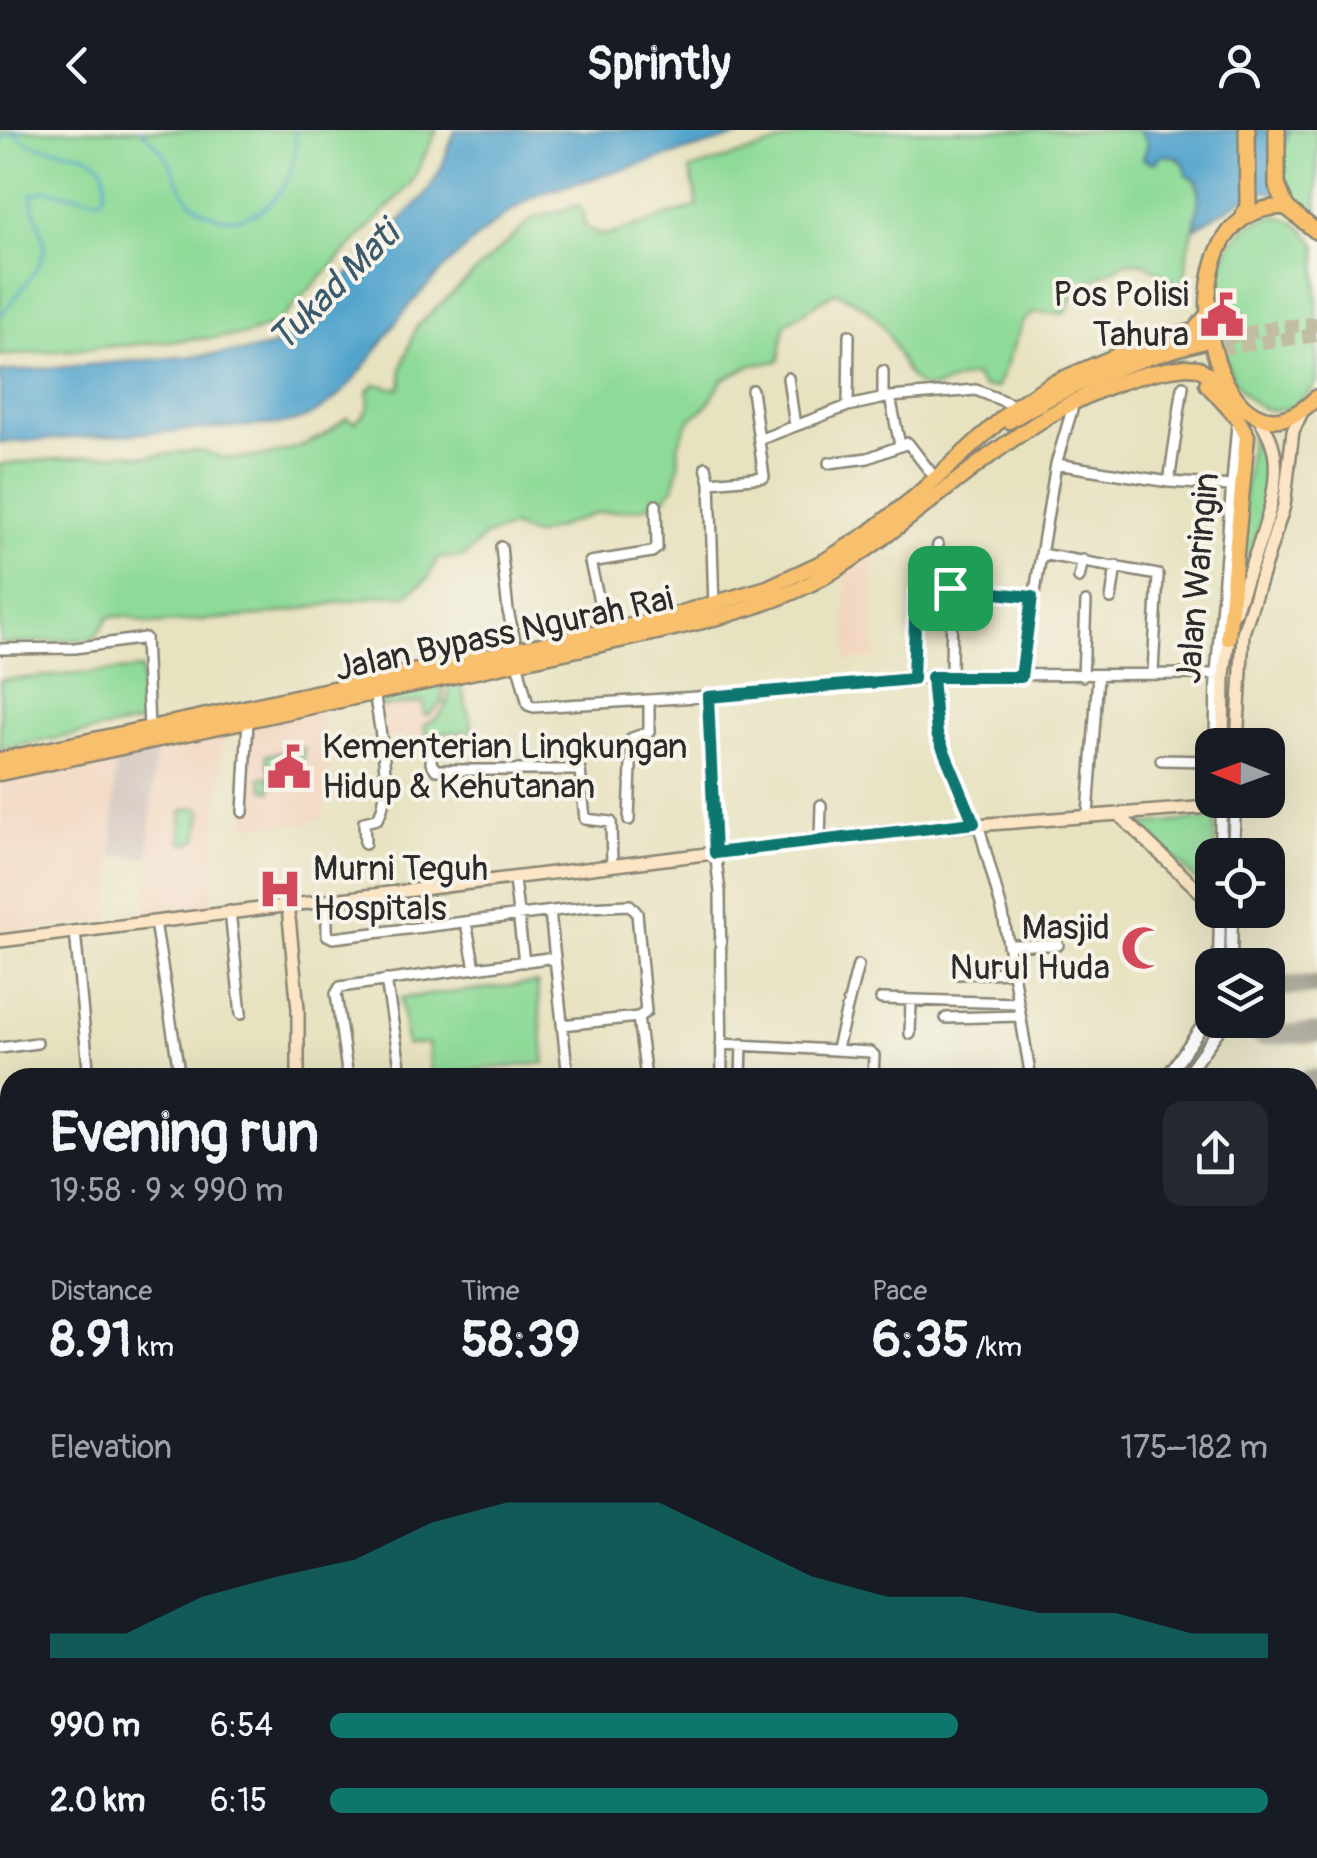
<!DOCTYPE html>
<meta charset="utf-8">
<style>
body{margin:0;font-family:Pangolin,sans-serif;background:#242831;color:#f1f3f6;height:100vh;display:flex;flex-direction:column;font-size:38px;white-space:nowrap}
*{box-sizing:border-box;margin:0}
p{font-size:32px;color:#9ea1a6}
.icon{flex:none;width:55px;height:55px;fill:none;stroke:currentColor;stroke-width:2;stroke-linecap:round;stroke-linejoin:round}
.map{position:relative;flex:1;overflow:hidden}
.panel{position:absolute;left:0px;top:938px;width:1318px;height:792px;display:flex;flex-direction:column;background:#171b24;border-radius:30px 30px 0 0;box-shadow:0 10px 40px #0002}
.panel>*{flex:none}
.needle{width:65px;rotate:271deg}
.buttons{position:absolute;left:1195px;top:598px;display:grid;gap:20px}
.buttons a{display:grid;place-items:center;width:90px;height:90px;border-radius:20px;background:#171b24;box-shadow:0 10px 40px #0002;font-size:50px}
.pin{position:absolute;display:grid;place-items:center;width:85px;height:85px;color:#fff;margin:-42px;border-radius:20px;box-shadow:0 5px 15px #0006}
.round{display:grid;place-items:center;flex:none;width:105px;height:105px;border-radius:20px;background:#242831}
.headline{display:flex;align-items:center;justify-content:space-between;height:170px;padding:0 50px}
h1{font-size:55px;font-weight:800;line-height:75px}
.figures{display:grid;grid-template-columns:repeat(3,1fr);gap:15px;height:170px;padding:10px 50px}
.figures div{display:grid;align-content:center}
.figures b{font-size:50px;font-weight:800}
.figures small{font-size:28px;font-weight:400}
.figures p{font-size:28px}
.chart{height:280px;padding:20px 50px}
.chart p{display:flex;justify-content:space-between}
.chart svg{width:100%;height:180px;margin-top:10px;fill:#0f766e;opacity:.7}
ul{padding:0 50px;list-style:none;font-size:32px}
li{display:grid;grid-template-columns:160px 120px 1fr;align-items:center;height:75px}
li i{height:25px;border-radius:12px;background:#0f766e}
header{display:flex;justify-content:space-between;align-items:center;height:130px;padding:0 50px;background:#171b24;font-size:45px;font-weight:800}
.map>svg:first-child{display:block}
</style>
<header><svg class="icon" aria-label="back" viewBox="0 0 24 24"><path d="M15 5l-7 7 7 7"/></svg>Sprintly<svg class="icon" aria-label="person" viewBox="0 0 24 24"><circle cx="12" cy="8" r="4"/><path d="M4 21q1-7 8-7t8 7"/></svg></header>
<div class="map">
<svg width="1317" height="1728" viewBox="0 0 1317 1728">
<rect width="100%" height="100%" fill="#f7f3e8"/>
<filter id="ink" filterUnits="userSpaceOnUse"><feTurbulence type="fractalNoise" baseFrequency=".01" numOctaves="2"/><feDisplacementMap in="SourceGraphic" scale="20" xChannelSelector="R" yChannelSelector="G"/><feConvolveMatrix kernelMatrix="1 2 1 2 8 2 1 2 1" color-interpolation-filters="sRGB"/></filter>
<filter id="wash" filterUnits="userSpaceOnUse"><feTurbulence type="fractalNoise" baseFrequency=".0048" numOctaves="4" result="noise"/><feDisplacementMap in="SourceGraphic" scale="40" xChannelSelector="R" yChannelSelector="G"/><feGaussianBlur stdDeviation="2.25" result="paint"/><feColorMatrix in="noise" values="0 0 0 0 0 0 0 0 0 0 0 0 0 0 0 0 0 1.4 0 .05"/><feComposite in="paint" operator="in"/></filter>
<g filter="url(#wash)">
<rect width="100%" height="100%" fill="#e7e2c0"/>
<!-- built -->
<path fill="#f2d4be" d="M 871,420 L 876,529 L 847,531 L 846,438 Z
M 460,551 L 473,601 L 384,608 L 380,570 Z
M 319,582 L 331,618 L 324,688 L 302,694 L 246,695 L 249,596 Z
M 224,604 L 209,778 L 146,787 L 155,618 Z
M 115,626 L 111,789 L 0,803 L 0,651 Z"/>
<!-- industrial -->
<path fill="#cfc0ba" d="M 155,618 L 149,726 L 113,726 L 115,626 Z"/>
<!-- green -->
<path fill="#8eda98" stroke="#5c8262" stroke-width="2.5" d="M 0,0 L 437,0 L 411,54 L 277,193 L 246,205 L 0,226 Z
M 821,0 L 1138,0 C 1147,7 1149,16 1159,22 C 1166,26 1175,26 1181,31 C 1210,55 1196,87 1188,119 C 1185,132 1188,145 1182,157 L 1144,133 L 1128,132 L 1077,158 L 1065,184 L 1035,182 L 1023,191 L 997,258 L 983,257 L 974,246 C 956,247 943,258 929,258 C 905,259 897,215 885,199 C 872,180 857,171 836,162 L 785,194 L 779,231 L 752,235 L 723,249 L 707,275 L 688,292 L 678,315 L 679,334 L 674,356 L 663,371 L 638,379 L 596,383 L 534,406 L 512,397 L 485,406 L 464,427 L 437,428 L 428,449 L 406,465 L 384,465 L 261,486 L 149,494 L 126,486 L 109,487 L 94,509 L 0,514 L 0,334 L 128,323 C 153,332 174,320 199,321 C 209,322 219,328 229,328 C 268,330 319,315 346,288 L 355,292 C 367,282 372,278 367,262 L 375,254 L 399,259 L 402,252 L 401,240 L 416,197 L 532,89 L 578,75 L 582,80 L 585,96 L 600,105 L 612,104 L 698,76 L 690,40 Z
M 1290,0 L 1317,0 L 1317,89 C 1308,80 1290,75 1284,64 C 1276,52 1283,13 1290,0 Z
M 1274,86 C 1295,88 1306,100 1317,116 L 1317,252 C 1238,364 1157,112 1274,86 Z
M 1252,296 C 1259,307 1267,320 1269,332 C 1274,371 1246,432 1233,470 Z
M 141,539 L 143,592 L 0,619 L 0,550 Z
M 460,551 L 473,601 L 425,605 L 425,594 C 443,589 450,572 448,554 Z
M 443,555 L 442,573 L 430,584 L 424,585 L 423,572 L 380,577 L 380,570 Z
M 304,618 L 300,658 L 296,642 L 269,648 L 271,661 L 264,659 L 260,648 L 270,645 L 266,625 Z
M 190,678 L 199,678 L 202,682 L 198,709 L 187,714 L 181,712 L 182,681 Z
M 1215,688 L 1215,725 L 1212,725 L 1211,765 L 1141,695 Z
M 537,853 L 545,933 L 431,945 L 428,913 L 406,915 L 401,868 Z"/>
<!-- forest -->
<path fill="#72ba80" stroke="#4e7256" stroke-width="2.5" d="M 13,1720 L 92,1720 L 93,1724 L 102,1728 L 10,1728 Z"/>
<!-- water -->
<path fill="#52a4cd" stroke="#3e687c" stroke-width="2.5" d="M 455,0 L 759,0 L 546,62 C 502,78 440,141 409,176 C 372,220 344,286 281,294 L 0,313 L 0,242 L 243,222 L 271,217 L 292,204 L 426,64 L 441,39 Z
M 1138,0 L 1290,0 L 1283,17 L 1282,63 L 1257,61 L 1195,98 L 1200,60 L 1197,50 L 1187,46 L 1185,36 L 1179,28 L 1162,25 L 1154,33 L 1143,29 L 1148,13 Z"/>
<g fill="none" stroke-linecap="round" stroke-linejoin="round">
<!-- stream -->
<path stroke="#52a4cd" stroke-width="2.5" d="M 141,0 C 151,9 159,17 167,28 C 174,39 177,52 184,63 C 204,90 239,97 266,76 C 291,56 296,30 296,0
M 0,9 L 22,0
M 0,187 C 13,169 48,133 44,112 C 41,95 32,81 32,65 L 44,60 L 98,69 L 104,64 C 117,4 41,32 16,4"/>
<!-- taxiway -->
<path stroke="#898676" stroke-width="20" d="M 1268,857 L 1317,855
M 1261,905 L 1317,903
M 1308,949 L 1317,949"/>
</g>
</g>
<g filter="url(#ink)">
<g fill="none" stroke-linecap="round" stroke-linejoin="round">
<!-- trunk-tunnel -->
<path stroke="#c1bda2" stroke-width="14" stroke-dasharray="14 7" stroke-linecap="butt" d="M 1202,212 L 1279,197 L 1317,194
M 1219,218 L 1317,205"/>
<!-- minor casing -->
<g stroke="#898676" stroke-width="14">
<path id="minor" d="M 883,241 L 883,268
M 788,248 L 795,296
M 890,267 L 900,315
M 848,276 L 849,205
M 761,309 L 848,276 L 890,267 L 976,260 L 1016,276
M 829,333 L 868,328 L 908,313 L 935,348
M 1056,334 L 1169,352 L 1232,356
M 706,337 L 710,352 L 714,475
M 710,352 L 764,347 L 752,260
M 1169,352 L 1183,256
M 501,417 L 508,481 L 517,519
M 1041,424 L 1158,445 L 1153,543
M 1079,448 L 1083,430
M 929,462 L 938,415
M 1111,469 L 1116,436
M 606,501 L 590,432 L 652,422 L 657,418 L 656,375
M 0,519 L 75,518 L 145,508 L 149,597
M 517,531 L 528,575 L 534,577 L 779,562 L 951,545 L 1224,544
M 951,545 L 952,463
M 1083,546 L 1086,472
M 931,547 L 937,604 L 974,693
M 1021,547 L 1056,334 L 1074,273
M 913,549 L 917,462 L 950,458 L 1033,467
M 707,567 L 713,705 L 720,762 L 722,948
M 432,614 L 431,633 L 436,640 L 580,640 L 585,689 L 611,692 L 612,735
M 1215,615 L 1216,544 L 1237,294
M 1161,630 L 1212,631
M 243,682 L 248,591
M 1088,685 L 1098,545
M 629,690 L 632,608 L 649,602 L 649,571
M 978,693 L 1003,784 L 1031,948
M 820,710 L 821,675
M 365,714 L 364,692 L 377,689 C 395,665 378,591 374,561
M 514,750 L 524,832
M 327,772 L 327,805 L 333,808 L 586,777 L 630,775 L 637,783 L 646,882 L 638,887 L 562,895
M 230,781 L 241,884
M 550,782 L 568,948
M 155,792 L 180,948
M 466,793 L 475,838
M 75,801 L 89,948
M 1008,815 L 1058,815
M 958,844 L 1012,842
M 386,850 L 402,948
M 881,869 L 1018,873
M 638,887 L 646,948
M 946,888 L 1020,886
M 910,904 L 911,871
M 721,914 L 870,922 L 874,925 L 873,948
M 0,918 L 37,913
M 837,918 L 858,835
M 873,947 L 1003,948
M 348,948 L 336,864 L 340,857 L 548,828 L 553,831
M 741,948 L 742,914
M 0,978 L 6,978
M 0,1023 L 10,1025
M 0,1158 L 10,1162
M 0,1349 L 10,1351
M 0,1452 L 10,1401
M 0,1505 L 3,1511 L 0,1520
M 0,1564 L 9,1565
M 0,1644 L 10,1647
M 0,1699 L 10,1674
M 808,1720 L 809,1728
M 850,1720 L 850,1728
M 890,1720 L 890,1728
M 930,1720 L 931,1728
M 782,1727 L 782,1728
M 133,1728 L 135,1720
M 278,1728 L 280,1720
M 443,1728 L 446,1720
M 599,1728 L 605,1720
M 643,1728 L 646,1724"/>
</g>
<!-- tertiary casing -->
<g stroke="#898676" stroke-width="15">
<path id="tertiary" d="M 1220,725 L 1221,675
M 1233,725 L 1235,675
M 1219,835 L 1220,780
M 1231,835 L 1232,780
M 1166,948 L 1212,882
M 1184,948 L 1226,890
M 1110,1720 L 1110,1728
M 1123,1720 L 1123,1728"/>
</g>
<!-- secondary casing -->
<g stroke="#898676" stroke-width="16">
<path id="secondary" d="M 1235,482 C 1249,436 1287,360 1272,314 C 1269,303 1263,295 1258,286
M 1223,615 L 1224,544 L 1230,500
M 1237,615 L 1243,503 L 1284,376 L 1293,301 L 1302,282
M 1118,684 L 1212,773
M 288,777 L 298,879 L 298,948
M 0,811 L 885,702 L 1235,675 L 1235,670
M 382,1728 L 385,1720"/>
</g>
<!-- trunk casing -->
<g stroke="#898676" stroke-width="19">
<path id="trunk" d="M 1317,102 L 1286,77 C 1149,73 1214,372 1317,267
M 1207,254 L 1236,286 L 1247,306 L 1228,508
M 1009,291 C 1069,253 1132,230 1201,212
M 0,630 L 657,490 L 767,458 L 825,431 L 869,403 L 915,367 L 1016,276 L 1051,254 L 1142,215 L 1194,201 L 1208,184
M 0,643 L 648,504 C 712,489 779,475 835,440 C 949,370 1045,252 1186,237 L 1199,238 L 1227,259"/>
</g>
<!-- motorway casing -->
<g stroke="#898676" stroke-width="20">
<path id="motorway" d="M 1277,0 L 1277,55 L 1286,77
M 1244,86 L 1248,75 L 1247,0"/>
</g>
<!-- minor -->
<use href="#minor" stroke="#fff" stroke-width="9"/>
<!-- tertiary -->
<use href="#tertiary" stroke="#fff" stroke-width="10"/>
<!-- secondary -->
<use href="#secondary" stroke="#fce5c4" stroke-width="11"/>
<!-- trunk -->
<use href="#trunk" stroke="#f8bf6c" stroke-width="14"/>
<!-- motorway -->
<use href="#motorway" stroke="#f8bf6c" stroke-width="15"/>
</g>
</g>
<g fill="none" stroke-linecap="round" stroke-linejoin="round" filter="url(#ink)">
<!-- route casing -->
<g stroke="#fff" stroke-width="20">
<path id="route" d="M 950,458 L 1032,467 L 1021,547 L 932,547 L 937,604 L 974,693 L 715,723 L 708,567 L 913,549 L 916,463 Z"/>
</g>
<!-- route -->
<use href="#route" stroke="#0f766e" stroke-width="12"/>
</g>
<!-- icons -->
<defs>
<g id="civic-bare" transform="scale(3.45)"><path d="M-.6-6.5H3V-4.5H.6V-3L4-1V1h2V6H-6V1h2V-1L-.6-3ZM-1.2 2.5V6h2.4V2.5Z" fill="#d1495b" stroke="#f7f3e8" stroke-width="2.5" paint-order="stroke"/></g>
<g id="hospital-bare" transform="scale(3.45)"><path d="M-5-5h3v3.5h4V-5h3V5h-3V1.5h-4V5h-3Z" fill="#d1495b" stroke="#f7f3e8" stroke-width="2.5" paint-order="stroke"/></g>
<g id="mosque-bare" transform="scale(3.45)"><path d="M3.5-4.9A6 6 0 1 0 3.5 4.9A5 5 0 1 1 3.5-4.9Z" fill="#d1495b" stroke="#f7f3e8" stroke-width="2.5" paint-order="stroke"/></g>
</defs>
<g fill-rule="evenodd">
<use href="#civic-bare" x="1222" y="185"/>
<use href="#civic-bare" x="289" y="637"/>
<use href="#hospital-bare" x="280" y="759"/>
<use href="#mosque-bare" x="1143" y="818"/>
</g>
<g text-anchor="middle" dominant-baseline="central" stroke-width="8" stroke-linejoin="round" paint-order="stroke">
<!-- poi labels -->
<g font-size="35" fill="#2b2b2b" stroke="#f7f3e8" text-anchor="end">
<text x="1189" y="165">Pos Polisi<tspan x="1189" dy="40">Tahura</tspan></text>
<text x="322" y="617" text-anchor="start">Kementerian Lingkungan<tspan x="322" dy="40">Hidup &amp; Kehutanan</tspan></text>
<text x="313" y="739" text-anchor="start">Murni Teguh<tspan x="313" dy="40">Hospitals</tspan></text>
<text x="1110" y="798">Masjid<tspan x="1110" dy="40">Nurul Huda</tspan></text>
</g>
<!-- street labels -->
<g font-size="35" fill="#2b2b2b" stroke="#f7f3e8">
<text transform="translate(1198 448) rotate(-85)">Jalan Waringin</text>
<text transform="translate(504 504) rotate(-12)">Jalan Bypass Ngurah Rai</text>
</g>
<!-- water labels -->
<g font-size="38" font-style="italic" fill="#3b5b6c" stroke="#f7f3e8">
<text transform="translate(334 157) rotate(-45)">Tukad Mati</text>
</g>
</g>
</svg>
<div class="buttons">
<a><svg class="needle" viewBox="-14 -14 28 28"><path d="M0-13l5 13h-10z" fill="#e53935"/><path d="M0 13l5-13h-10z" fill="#9ea1a6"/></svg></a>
<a><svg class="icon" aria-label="locate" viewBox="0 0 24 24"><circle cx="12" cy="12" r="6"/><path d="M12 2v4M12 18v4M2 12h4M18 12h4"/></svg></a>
<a><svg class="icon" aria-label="layers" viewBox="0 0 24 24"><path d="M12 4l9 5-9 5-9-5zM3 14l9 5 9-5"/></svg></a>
</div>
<div class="pin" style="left:950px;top:458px;background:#1e9e55"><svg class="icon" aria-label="arrive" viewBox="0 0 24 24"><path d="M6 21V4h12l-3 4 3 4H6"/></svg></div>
<section class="panel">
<div class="headline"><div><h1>Evening run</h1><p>19:58 · 9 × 990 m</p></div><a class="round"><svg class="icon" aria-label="share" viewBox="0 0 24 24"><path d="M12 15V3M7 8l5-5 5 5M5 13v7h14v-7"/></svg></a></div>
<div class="figures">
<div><p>Distance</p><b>8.91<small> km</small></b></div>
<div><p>Time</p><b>58:39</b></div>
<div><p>Pace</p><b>6:35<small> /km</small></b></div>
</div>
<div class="chart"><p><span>Elevation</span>175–182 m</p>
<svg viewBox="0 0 160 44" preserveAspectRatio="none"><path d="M0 44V38L10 38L20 29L30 24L40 20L50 11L60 6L70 6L80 6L90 15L100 24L110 29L120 29L130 33L140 33L150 38L160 38V44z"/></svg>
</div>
<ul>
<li><b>990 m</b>6:54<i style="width:67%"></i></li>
<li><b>2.0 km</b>6:15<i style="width:100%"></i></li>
</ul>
</section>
</div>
